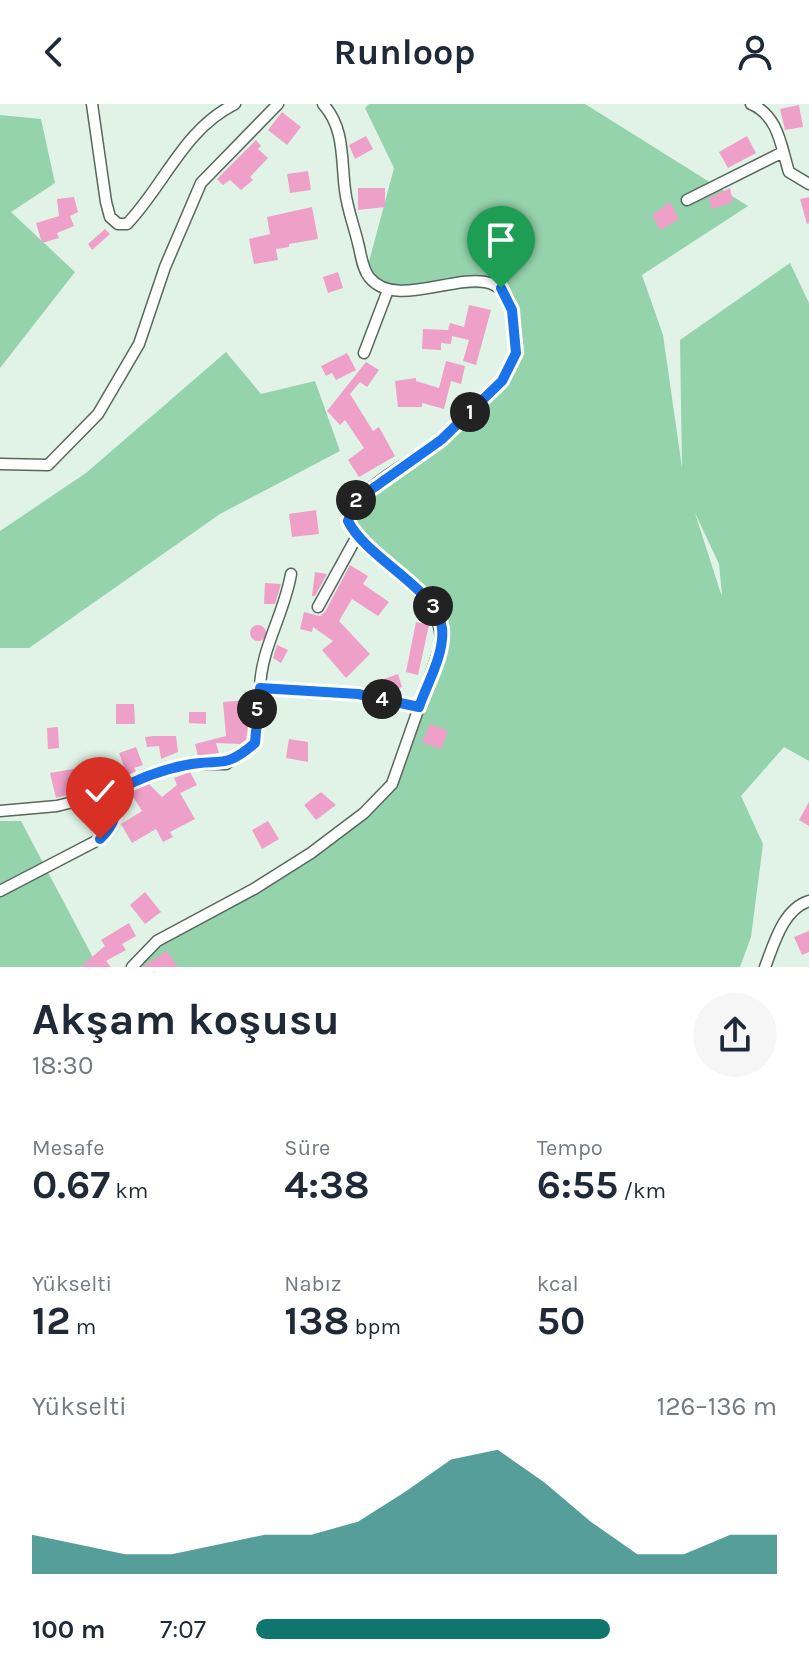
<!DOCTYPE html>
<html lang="tr">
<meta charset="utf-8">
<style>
body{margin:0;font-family:Karla,sans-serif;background:#f6f6f7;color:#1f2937;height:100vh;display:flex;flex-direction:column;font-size:30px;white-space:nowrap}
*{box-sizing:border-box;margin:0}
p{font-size:26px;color:#747a83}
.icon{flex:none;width:44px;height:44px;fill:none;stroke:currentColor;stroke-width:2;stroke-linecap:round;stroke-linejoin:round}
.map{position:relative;height:863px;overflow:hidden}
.side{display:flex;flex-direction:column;background:#fff;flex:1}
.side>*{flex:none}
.pin{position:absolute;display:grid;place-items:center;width:68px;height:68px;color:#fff;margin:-82px -34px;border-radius:50% 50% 50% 0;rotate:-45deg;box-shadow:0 0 8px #0007}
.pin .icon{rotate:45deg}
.km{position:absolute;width:40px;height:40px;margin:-20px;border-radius:50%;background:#222;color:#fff;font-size:22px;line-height:40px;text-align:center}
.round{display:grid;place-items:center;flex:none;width:84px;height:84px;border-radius:42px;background:#f6f6f7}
.summary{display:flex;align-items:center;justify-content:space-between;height:136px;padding:0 32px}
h1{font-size:44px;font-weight:700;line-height:60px}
.figures{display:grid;grid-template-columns:repeat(3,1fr);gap:12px;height:136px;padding:8px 32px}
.figures div{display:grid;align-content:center}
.figures b{font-size:40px;font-weight:700}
.figures small{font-size:22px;font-weight:400}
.figures p{font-size:22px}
.chart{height:224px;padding:16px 32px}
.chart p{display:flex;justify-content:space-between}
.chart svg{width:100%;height:144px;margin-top:8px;fill:#0f766e;opacity:.7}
ul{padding:0 32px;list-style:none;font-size:26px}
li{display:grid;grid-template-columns:128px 96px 1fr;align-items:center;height:60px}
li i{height:20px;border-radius:10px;background:#0f766e}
header{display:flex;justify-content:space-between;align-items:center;height:104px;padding:0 32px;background:#fff;font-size:36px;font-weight:700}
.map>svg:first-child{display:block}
</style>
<header><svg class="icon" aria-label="back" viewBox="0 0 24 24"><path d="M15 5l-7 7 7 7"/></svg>Runloop<svg class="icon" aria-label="person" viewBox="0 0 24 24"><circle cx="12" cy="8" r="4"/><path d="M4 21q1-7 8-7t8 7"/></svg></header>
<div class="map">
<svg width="809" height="863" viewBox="0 0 809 863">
<rect width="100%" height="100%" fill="#e0f3e6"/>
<!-- green -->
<path fill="#95d3ad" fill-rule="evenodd" d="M 369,0 L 585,0 L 748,102 L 642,171 L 663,231 L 682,364 L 680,236 L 790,159 L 809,199 L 809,657 L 784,643 L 741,692 L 763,740 L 751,833 L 740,863 L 137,863 L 157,837 L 323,740 L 392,680 L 441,541 L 433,502 L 356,434 L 352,406 L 378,378 L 488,290 L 516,249 L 501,184 L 388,186 L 366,169 L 394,64 L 365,4 ZM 695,409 L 719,460 L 722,490 L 721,490 Z
M 0,11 L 41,15 L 55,79 L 11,108 L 75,168 L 0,264 Z
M 226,248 L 261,290 L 315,277 L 340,347 L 220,410 L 29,544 L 0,544 L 0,427 L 86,369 Z
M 0,717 L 21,717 L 98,863 L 0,863 Z"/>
<!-- building -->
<path fill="#efa0c8" d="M 799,1 L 803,23 L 785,26 L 780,5 Z
M 282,8 L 301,23 L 287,41 L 268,26 Z
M 366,32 L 373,45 L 355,55 L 349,41 Z
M 747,32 L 756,49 L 728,64 L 719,48 Z
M 256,36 L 261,42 L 258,45 L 268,54 L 250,73 L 253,76 L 241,86 L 230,76 L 223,81 L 217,75 Z
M 308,67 L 311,86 L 290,89 L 287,70 Z
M 358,84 L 385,84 L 385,103 L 358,106 Z
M 730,84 L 733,98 L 711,105 L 709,94 Z
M 74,93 L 78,108 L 70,112 L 74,122 L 57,129 L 59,134 L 42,139 L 36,119 L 59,112 L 57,95 Z
M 809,93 L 809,119 L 807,120 L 800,95 Z
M 670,98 L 679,115 L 660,126 L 652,111 Z
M 312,103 L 318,135 L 289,140 L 289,143 L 276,145 L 278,156 L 254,160 L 249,135 L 270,130 L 267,113 Z
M 105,125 L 110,130 L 92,146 L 88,140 Z
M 504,144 L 518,158 L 500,175 L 486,160 Z
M 338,168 L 343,184 L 328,189 L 323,173 Z
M 469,201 L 491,206 L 476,261 L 463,257 L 469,236 L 452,232 L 451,240 L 441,239 L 441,246 L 422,245 L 423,225 L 448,226 L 450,219 L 464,223 Z
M 347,249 L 356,266 L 336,276 L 332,269 L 326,272 L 321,262 Z
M 446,257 L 465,262 L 461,280 L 451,277 L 444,305 L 422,299 L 422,303 L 398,303 L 395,277 L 416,274 L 416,277 L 439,284 Z
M 366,258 L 379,266 L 367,283 L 360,278 L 350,290 L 373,327 L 379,323 L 395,352 L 359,373 L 348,356 L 364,344 L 345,316 L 340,321 L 327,307 Z
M 316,406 L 319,430 L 292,433 L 289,410 Z
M 350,461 L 368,472 L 363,480 L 389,498 L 378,512 L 352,495 L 339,517 L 370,550 L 346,574 L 322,546 L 333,537 L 313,523 L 312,528 L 300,525 L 304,508 L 320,512 L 325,508 Z
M 315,468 L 327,470 L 315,492 L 312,492 Z
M 265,479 L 281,480 L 275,500 L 264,500 Z
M 416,518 L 429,521 L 418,571 L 406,568 Z
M250 529a8 8 0 1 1 16 0a8 8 0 1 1-16 0Z
M 277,541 L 288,546 L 281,559 L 273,554 Z
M 398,570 L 402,583 L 388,588 L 384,575 Z
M 245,596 L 250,609 L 246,636 L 240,640 L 216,639 L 219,649 L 198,652 L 195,640 L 226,632 L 223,598 Z
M 116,600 L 134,600 L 135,620 L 116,620 Z
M 189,608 L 206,608 L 206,620 L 189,619 Z
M 430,620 L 448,627 L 441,645 L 422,638 Z
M 58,623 L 59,644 L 48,645 L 47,624 Z
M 154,632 L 176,632 L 178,648 L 161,655 L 159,642 L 147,643 L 145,633 Z
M 289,635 L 308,638 L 308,658 L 286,654 Z
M 136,643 L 143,661 L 134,664 L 136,667 L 113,679 L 56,694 L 50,669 L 101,660 L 104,671 L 124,662 L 119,649 Z
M 190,668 L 197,681 L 180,689 L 195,715 L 170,728 L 173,733 L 163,738 L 156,725 L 132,739 L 121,720 L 142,707 L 130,688 L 148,679 L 162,693 L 177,681 L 174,674 Z
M 321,688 L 336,701 L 316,716 L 304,701 Z
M 809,698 L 809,722 L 799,716 Z
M 268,717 L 279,735 L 262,745 L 252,726 Z
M 145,788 L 161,808 L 145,820 L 130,801 Z
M 129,819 L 136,832 L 122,840 L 126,846 L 106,857 L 111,863 L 80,863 L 105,842 L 101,836 Z
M 809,827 L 809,848 L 802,851 L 794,833 Z
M 167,847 L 178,863 L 143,863 L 144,862 Z"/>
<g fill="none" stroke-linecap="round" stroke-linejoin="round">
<!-- minor casing -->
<g stroke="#57685d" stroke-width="13">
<path id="minor" d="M 92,0 L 106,98 L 110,113 L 118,120 L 127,120 C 165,80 184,25 235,0
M 751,0 C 779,12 781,43 789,68 L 809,80
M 687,96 L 783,48
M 364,249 L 388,186
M 0,360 L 48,361 L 98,310 L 139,240 L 165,163 L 201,79 L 278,0
M 318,503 L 356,434
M 260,584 C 261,544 284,511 291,470
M 0,707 L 57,702 L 116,687 L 146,671 L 190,660 L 226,660 L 255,639 L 260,584 L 358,590 L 419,603
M 0,787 L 100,735 C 116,719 117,709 116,687
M 132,863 L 157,837 L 254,785 L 311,749 L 364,709 L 392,680 L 441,541 C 444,483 371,464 348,417 C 360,384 393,368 422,349 C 448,331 511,280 515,248 C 517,237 515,217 512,206 C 497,139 403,216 369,173 C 362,164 361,150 358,139 C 354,122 347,104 345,86 C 341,55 345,24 323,0
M 765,863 C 774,840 783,805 809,797"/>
</g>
<!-- minor -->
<use href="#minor" stroke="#fff" stroke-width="10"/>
</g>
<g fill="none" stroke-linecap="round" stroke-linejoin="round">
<!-- route casing -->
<g stroke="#fff" stroke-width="16">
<path id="route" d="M 100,735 C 116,719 117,709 116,687 C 139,674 160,666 186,661 C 221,654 224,666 255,639 L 260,584 L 358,590 L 419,603 C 427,580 445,549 442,524 C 437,485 367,455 348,417 L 355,397 L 441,336 L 502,277 L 516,249 L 512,206 L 501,184"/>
</g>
<!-- route -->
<use href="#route" stroke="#1a73e8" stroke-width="10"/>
</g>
</svg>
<div class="pin" style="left:501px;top:184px;background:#1e9e55"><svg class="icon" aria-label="arrive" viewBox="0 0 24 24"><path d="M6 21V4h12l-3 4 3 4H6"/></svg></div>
<div class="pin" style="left:100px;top:735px;background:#d93025"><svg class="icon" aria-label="check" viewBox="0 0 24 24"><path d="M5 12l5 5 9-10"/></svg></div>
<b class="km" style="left:470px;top:308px">1</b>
<b class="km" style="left:356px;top:396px">2</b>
<b class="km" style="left:433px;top:502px">3</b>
<b class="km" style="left:382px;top:595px">4</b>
<b class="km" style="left:257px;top:605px">5</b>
</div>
<section class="side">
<div class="summary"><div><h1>Akşam koşusu</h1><p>18:30</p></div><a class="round"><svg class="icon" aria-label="share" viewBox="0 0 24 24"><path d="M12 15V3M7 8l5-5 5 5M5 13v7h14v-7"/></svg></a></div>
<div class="figures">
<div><p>Mesafe</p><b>0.67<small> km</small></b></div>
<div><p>Süre</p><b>4:38</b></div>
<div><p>Tempo</p><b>6:55<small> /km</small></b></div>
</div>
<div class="figures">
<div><p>Yükselti</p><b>12<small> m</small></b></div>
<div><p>Nabız</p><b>138<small> bpm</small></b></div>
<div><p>kcal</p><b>50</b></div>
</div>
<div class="chart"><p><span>Yükselti</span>126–136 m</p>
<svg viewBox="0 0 160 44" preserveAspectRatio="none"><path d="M0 44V32L10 35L20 38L30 38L40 35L50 32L60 32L70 28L80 19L90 9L100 6L110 16L120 28L130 38L140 38L150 32L160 32V44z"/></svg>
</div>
<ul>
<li><b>100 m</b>7:07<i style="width:68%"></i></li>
</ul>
</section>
